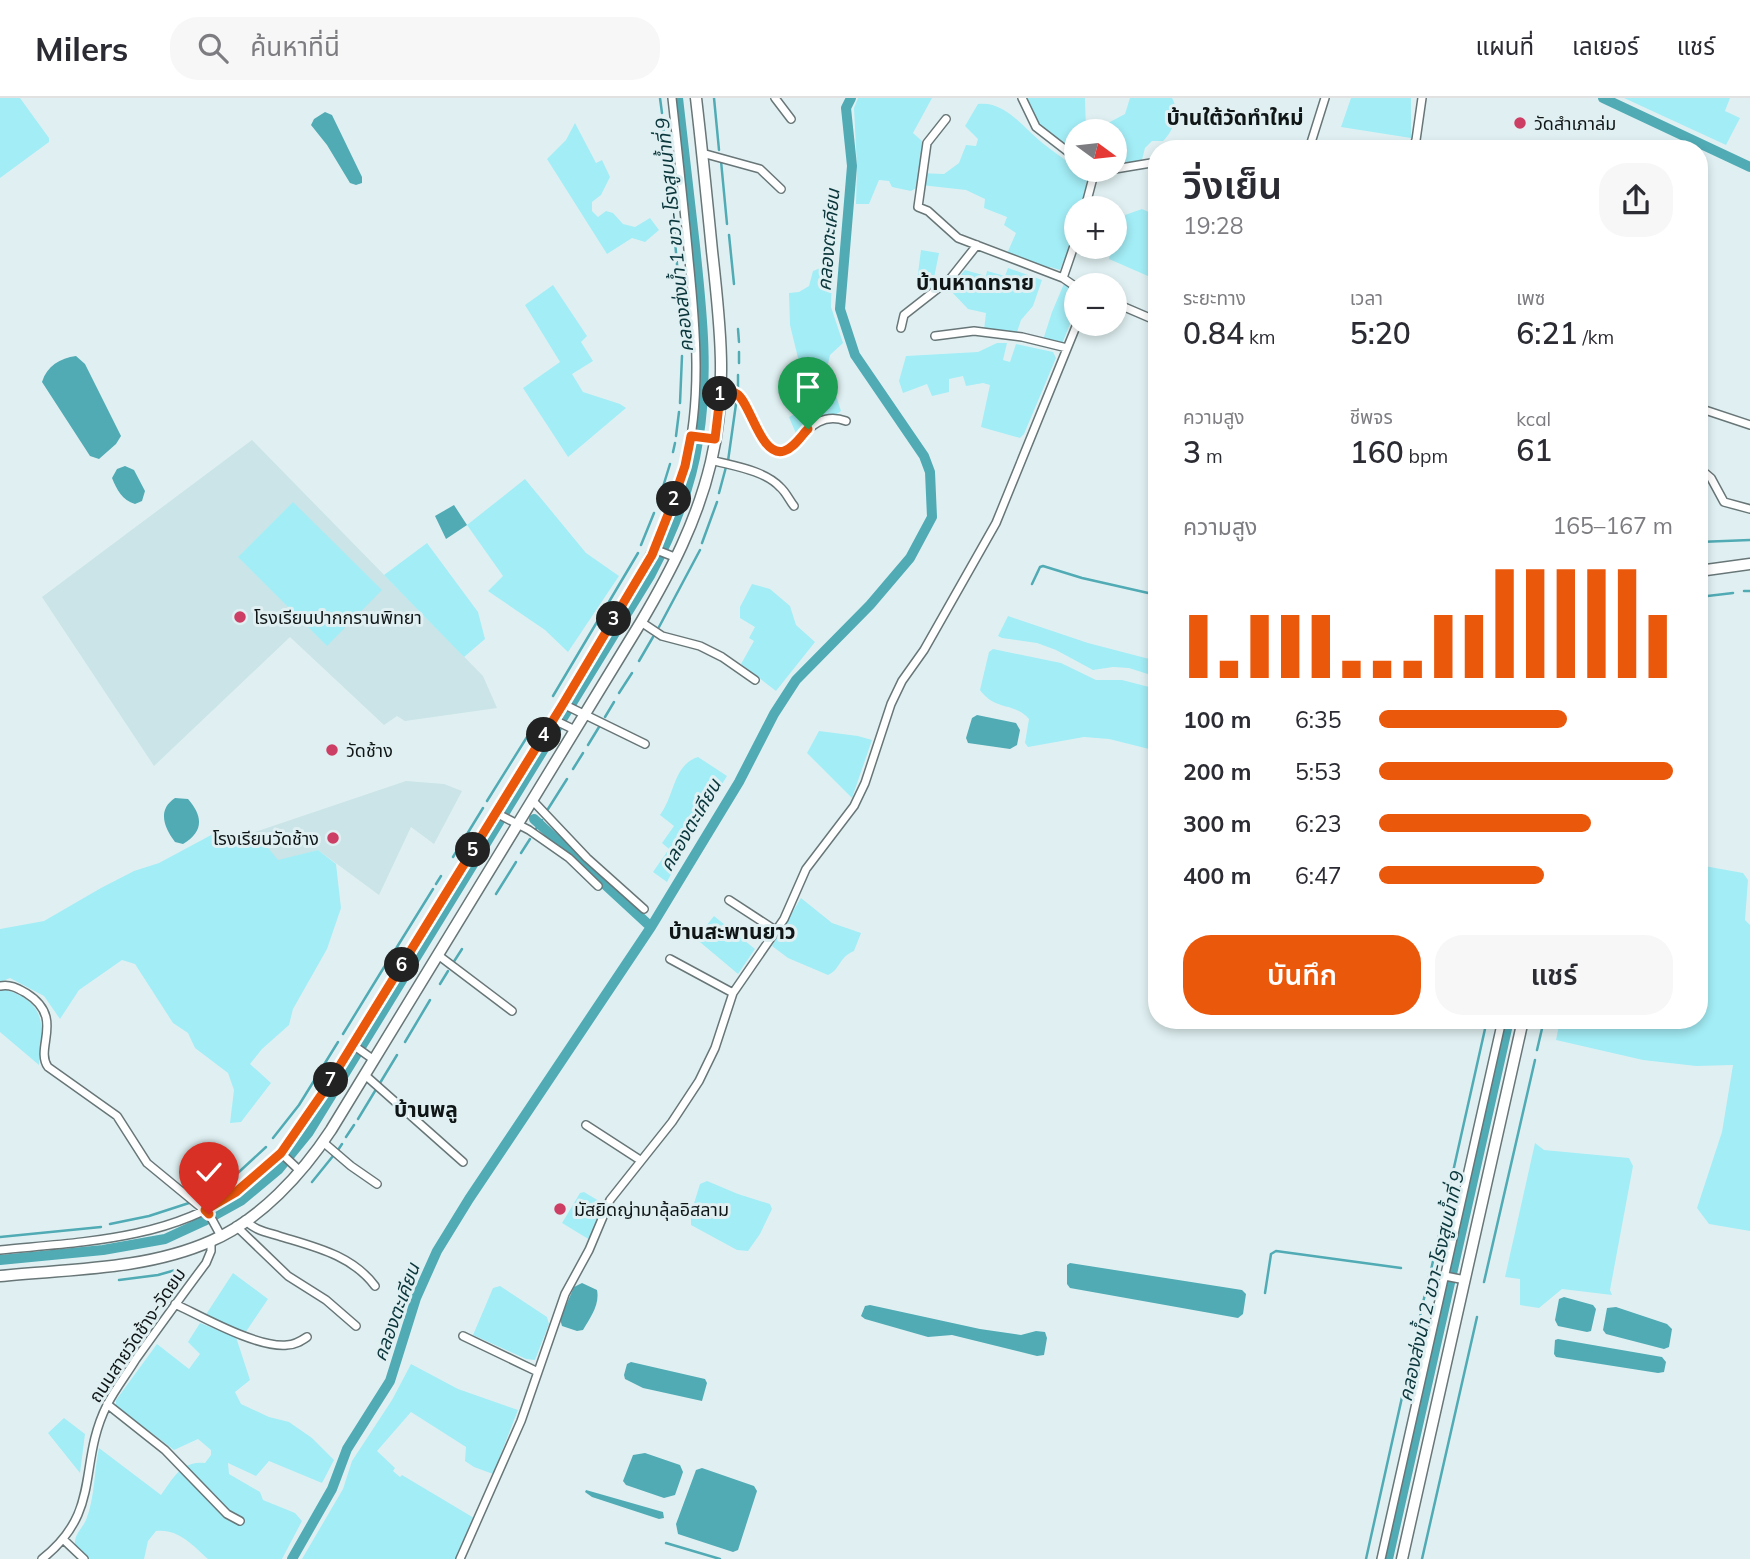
<!DOCTYPE html>
<html lang="th">
<meta charset="utf-8">
<style>
body{margin:0;font-family:Mulish,"Noto Sans Thai",sans-serif;background:#f7f7f7;color:#2b2b33;height:100vh;display:flex;flex-direction:column;font-size:26px;white-space:nowrap}
*{box-sizing:border-box;margin:0}
p{font-size:23px;color:#7c7c81}
.icon{flex:none;width:38px;height:38px;fill:none;stroke:currentColor;stroke-width:2;stroke-linecap:round;stroke-linejoin:round}
.map{position:relative;flex:1;overflow:hidden}
.panel{position:absolute;left:1148px;top:42px;width:560px;height:889px;display:flex;flex-direction:column;background:#fff;border-radius:28px;box-shadow:0 4px 10px #0003}
.panel>*{flex:none}
.needle{width:46px;rotate:105deg}
.tools{position:absolute;left:1064px;top:21px;display:grid;gap:14px}
.tools a{display:grid;place-items:center;width:63px;height:63px;border-radius:50%;background:#fff;box-shadow:0 4px 10px #0003;font-size:35px}
.pin{position:absolute;display:grid;place-items:center;width:60px;height:60px;color:#fff;margin:-72px -30px;border-radius:50% 50% 50% 0;rotate:-45deg;box-shadow:0 0 7px #0007}
.pin .icon{rotate:45deg}
.km{position:absolute;width:35px;height:35px;margin:-18px;border-radius:50%;background:#222;color:#fff;font-size:19px;line-height:35px;text-align:center}
.round{display:grid;place-items:center;flex:none;width:74px;height:74px;border-radius:28px;background:#f7f7f7}
.head{display:flex;align-items:center;justify-content:space-between;height:119px;padding:0 35px}
h1{font-size:38px;font-weight:600;line-height:52px}
.figures{display:grid;grid-template-columns:repeat(3,1fr);gap:10px;height:119px;padding:7px 35px}
.figures div{display:grid;align-content:center}
.figures b{font-size:30px;font-weight:600}
.figures small{font-size:19px;font-weight:400}
.figures p{font-size:19px}
.chart{height:196px;padding:14px 35px}
.chart p{display:flex;justify-content:space-between}
.chart svg{width:100%;height:126px;margin-top:7px;stroke:#ea580c;stroke-width:6}
.action{display:flex;gap:14px;margin-top:auto;padding:14px 35px}
.action a{flex:1;height:80px;border-radius:28px;background:#ea580c;color:#fff;font-size:28px;font-weight:600;line-height:80px;text-align:center}
.action a+a{background:#f7f7f7;color:#2b2b33}
ul{padding:0 35px;list-style:none;font-size:23px}
li{display:grid;grid-template-columns:112px 84px 1fr;align-items:center;height:52px}
li i{height:18px;border-radius:9px;background:#ea580c}
header{display:flex;align-items:center;gap:42px;box-sizing:border-box;height:98px;padding:0 35px;background:#fff;border-bottom:2px solid #e1e1e2}
header strong{font-size:33px}
nav{display:flex;gap:38px;margin-inline-start:auto;font-size:24px}
.search{width:490px;height:63px;background:#f7f7f7;display:flex;align-items:center;gap:18px;box-sizing:border-box;padding:0 24px;border-radius:28px;color:#7c7c81;font-size:26px}
.map>svg:first-child{display:block}
</style>
<header>
<strong>Milers</strong>
<div class="search"><svg class="icon" aria-label="search" viewBox="0 0 24 24"><circle cx="10" cy="10" r="6"/><path d="M15 15l6 6"/></svg>ค้นหาที่นี่</div>
<nav><a>แผนที่</a><a>เลเยอร์</a><a>แชร์</a></nav>
</header>
<div class="map">
<svg width="1750" height="1461" viewBox="0 0 1750 1461">
<rect width="100%" height="100%" fill="#e0f0f2"/>
<!-- built -->
<path fill="#cae4e7" d="M 252,342 L 483,578 L 497,610 L 405,623 L 397,618 L 384,627 L 290,539 L 154,668 L 42,499 Z
M 406,683 L 444,686 L 462,693 L 434,746 L 411,729 L 379,797 L 318,752 L 278,763 L 255,734 Z"/>
<!-- green -->
<path fill="#a3edf6" d="M 0,0 L 20,0 L 49,40 L 49,44 L 0,80 Z
M 858,0 L 932,0 L 913,35 L 922,43 L 919,75 L 944,76 L 959,65 L 966,47 L 976,48 L 978,41 L 965,28 L 978,6 C 1006,2 1026,33 1045,47 C 1058,57 1072,67 1084,75 L 1087,83 L 1081,110 L 1076,110 L 1076,133 L 1060,172 L 1050,169 L 1047,175 L 1006,158 L 1016,135 L 1004,127 L 1007,119 L 984,110 L 985,101 L 966,92 L 921,87 L 911,93 L 892,89 L 889,83 L 879,82 L 869,106 L 856,106 L 857,69 L 854,10 Z
M 1028,0 L 1085,0 L 1086,33 L 1076,33 L 1076,59 L 1037,25 L 1026,3 Z
M 1130,0 L 1172,0 C 1180,13 1174,33 1163,43 L 1152,43 L 1145,50 L 1142,62 L 1133,68 L 1123,69 C 1112,60 1115,46 1115,33 L 1108,33 L 1106,29 L 1108,25 L 1125,16 Z
M 1351,0 L 1411,0 L 1411,40 L 1341,29 Z
M 1624,0 L 1730,0 L 1725,13 L 1740,20 L 1726,47 Z
M 575,25 L 596,65 L 602,62 L 610,79 L 601,97 L 592,104 L 592,113 L 598,119 L 606,113 L 613,115 L 623,126 L 635,129 L 650,120 L 659,132 L 645,144 L 632,140 L 607,156 L 547,61 L 566,42 Z
M 1142,111 L 1157,118 L 1157,182 L 1109,161 L 1111,149 L 1115,149 L 1115,140 L 1125,117 Z
M 921,152 L 939,155 L 932,190 L 927,193 L 916,191 Z
M 823,169 L 832,171 L 831,209 L 843,245 L 830,257 L 827,270 L 841,313 L 834,318 L 818,322 L 797,338 L 789,319 L 797,315 L 795,309 L 824,300 L 826,295 L 808,261 L 798,260 L 790,227 L 789,195 L 799,194 L 809,188 L 813,173 Z
M 1008,170 L 1042,182 L 1033,208 L 1021,222 L 1016,237 L 984,232 L 986,215 L 968,211 L 949,191 L 965,172 L 986,178 L 987,173 L 1005,178 Z
M 1066,181 L 1081,187 L 1076,187 L 1076,211 L 1062,246 L 1043,242 L 1052,214 Z
M 553,187 L 587,238 L 581,244 L 593,263 L 572,276 L 583,294 L 620,306 L 626,310 L 568,359 L 523,290 L 560,264 L 525,207 Z
M 997,245 L 1007,245 L 1003,262 L 1010,264 L 1016,246 L 1053,254 L 1056,260 L 1024,336 L 1020,340 L 981,329 L 990,287 L 983,285 L 966,288 L 963,278 L 949,281 L 949,294 L 932,298 L 927,286 L 903,295 L 899,283 L 906,258 L 978,254 Z
M 525,381 L 586,455 L 619,478 L 568,554 L 545,532 L 488,493 L 503,478 L 467,427 Z
M 293,404 L 382,492 L 327,548 L 238,459 Z
M 427,445 L 478,514 L 485,541 L 464,559 L 384,477 Z
M 752,486 L 770,491 L 790,508 L 796,527 L 815,544 L 776,593 L 741,566 L 754,543 L 749,540 L 755,529 L 740,520 L 740,509 Z
M 1008,518 L 1088,545 L 1157,563 L 1157,579 L 1129,570 L 1113,569 L 1093,572 L 1056,552 L 1037,545 L 1002,540 L 998,538 Z
M 993,551 L 1061,565 L 1096,582 L 1122,582 L 1157,591 L 1157,653 L 1109,641 L 1084,639 L 1028,649 L 1025,645 L 1029,621 C 1014,604 995,613 980,592 L 989,554 Z
M 819,633 L 858,638 L 872,642 L 852,700 L 807,655 Z
M 698,659 L 727,678 L 694,732 L 667,784 L 653,774 L 669,751 L 662,745 L 674,728 L 660,717 C 675,697 673,667 698,659 Z
M 255,734 L 278,762 L 318,752 L 336,766 L 341,810 L 327,851 L 293,911 L 289,927 L 262,951 L 250,966 L 271,985 L 241,1024 L 230,1025 L 234,992 L 228,975 L 195,950 L 188,935 L 173,925 L 135,866 L 122,862 L 79,892 L 60,921 L 44,898 L 10,880 L 0,884 L 0,831 L 44,823 L 101,790 L 134,773 L 159,765 L 213,736 L 218,746 Z
M 1699,767 L 1743,775 L 1748,782 L 1745,822 L 1750,827 L 1750,1133 L 1709,1126 L 1697,1110 L 1722,1034 L 1733,967 L 1696,968 L 1643,962 L 1556,942 L 1560,922 L 1699,922 Z
M 801,800 L 832,825 L 861,835 L 854,853 C 838,860 841,871 828,877 L 788,860 L 772,848 Z
M 714,818 L 755,851 L 738,876 L 688,834 L 693,827 L 702,833 Z
M 3,891 C 49,904 43,929 39,967 L 0,934 L 0,892 Z
M 1535,1045 L 1544,1052 L 1629,1060 L 1633,1068 L 1610,1192 L 1612,1197 L 1562,1191 L 1539,1210 L 1520,1207 L 1520,1181 L 1505,1179 Z
M 707,1083 L 738,1096 L 770,1106 L 772,1111 L 760,1136 L 748,1153 L 737,1152 L 691,1127 L 691,1115 L 700,1086 Z
M 584,1094 L 604,1106 L 590,1142 L 562,1125 L 580,1095 Z
M 233,1175 L 268,1201 L 245,1235 L 205,1218 Z
M 500,1188 L 547,1219 L 549,1226 L 535,1262 L 526,1261 L 473,1237 L 493,1190 Z
M 200,1225 L 236,1239 L 250,1282 L 235,1294 L 241,1306 L 269,1319 L 289,1324 L 312,1340 L 334,1362 L 322,1385 L 269,1363 L 256,1378 L 228,1365 L 229,1376 L 260,1394 L 263,1402 L 295,1415 L 302,1423 L 282,1461 L 208,1461 C 193,1447 177,1430 156,1433 L 148,1443 L 144,1461 L 89,1461 L 75,1447 C 74,1436 82,1431 86,1422 C 95,1399 94,1373 99,1350 L 161,1397 C 173,1380 182,1362 205,1365 L 211,1357 L 211,1352 L 198,1341 L 174,1352 L 116,1308 L 116,1302 L 157,1246 L 189,1271 L 200,1256 L 188,1244 Z
M 411,1266 L 458,1291 L 518,1312 L 493,1376 L 474,1369 L 465,1363 L 466,1349 L 411,1314 L 377,1353 L 395,1370 L 393,1373 L 400,1379 L 402,1377 L 474,1420 L 457,1461 L 302,1461 L 343,1391 L 352,1363 L 392,1302 Z
M 64,1320 L 85,1336 L 80,1375 L 48,1335 Z"/>
<!-- water -->
<path fill="#50abb5" d="M 325,14 L 332,17 L 362,79 L 362,85 L 356,87 L 350,85 L 327,47 L 311,27 L 314,21 Z
M 76,258 L 85,266 L 121,338 L 116,346 L 99,361 L 90,358 L 42,284 C 47,268 60,260 76,258 Z
M 125,368 L 134,372 L 145,393 L 142,403 L 135,406 C 122,402 117,392 112,380 L 117,371 Z
M 454,407 L 467,427 L 446,441 L 435,418 Z
M 977,617 L 1016,625 L 1020,632 L 1017,647 L 1010,651 L 968,645 L 966,640 L 972,620 Z
M 175,700 L 188,701 C 203,718 204,734 183,746 L 175,744 C 164,729 157,712 175,700 Z
M 1070,1165 L 1242,1192 L 1246,1196 L 1243,1216 L 1238,1220 L 1070,1190 L 1067,1186 L 1067,1167 Z
M 582,1185 L 597,1192 C 600,1207 590,1220 583,1232 L 577,1233 L 562,1228 L 560,1221 L 574,1189 Z
M 1564,1199 L 1593,1207 L 1596,1211 L 1591,1233 L 1587,1234 L 1558,1228 L 1555,1222 L 1559,1201 Z
M 870,1207 L 980,1231 L 1021,1237 L 1036,1233 L 1045,1234 L 1047,1240 L 1044,1257 L 1037,1258 L 952,1237 L 928,1239 L 865,1221 L 861,1218 L 865,1208 Z
M 1616,1209 L 1667,1226 L 1672,1231 L 1669,1249 L 1664,1251 L 1606,1236 L 1603,1232 L 1607,1210 Z
M 1558,1241 L 1662,1259 L 1666,1264 L 1664,1274 L 1658,1275 L 1556,1259 L 1554,1256 L 1555,1242 Z
M 631,1264 L 705,1281 L 707,1285 L 702,1303 L 643,1290 L 625,1281 L 624,1277 L 627,1266 Z
M 645,1355 L 680,1367 L 683,1374 L 675,1397 L 664,1400 L 626,1387 L 623,1383 L 633,1357 Z
M 702,1370 L 754,1388 L 757,1393 L 738,1452 L 733,1454 L 678,1436 L 676,1426 L 696,1372 Z
M 586,1392 L 663,1414 L 664,1420 L 659,1421 L 592,1399 L 585,1394 Z"/>
<g fill="none" stroke-linecap="round" stroke-linejoin="round">
<!-- stream -->
<path stroke="#50abb5" stroke-width="2.5" d="M 660,0 L 662,15
M 714,0 L 719,52
M 663,28 L 671,98
M 721,63 L 727,126
M 672,108 L 680,201
M 729,137 L 734,186
M 682,212 L 683,250
M 738,231 L 739,244
M 739,265 L 739,254
M 738,290 L 738,277
M 680,305 L 682,258
M 676,338 L 679,314
M 673,354 L 675,345
M 728,363 L 736,306
M 719,395 L 726,369
M 658,405 L 670,366
M 1699,444 L 1750,442
M 702,445 L 717,404
M 641,447 L 654,415
M 1032,486 L 1040,469 L 1043,468 L 1082,480 L 1157,497
M 1744,493 L 1750,493
M 1699,499 L 1733,495
M 659,529 L 700,452
M 639,563 L 653,539
M 619,595 L 632,575
M 553,598 L 638,455
M 605,619 L 614,604
M 588,647 L 599,629
M 573,671 L 583,655
M 487,703 L 537,623
M 548,711 L 567,681
M 536,731 L 542,722
M 521,755 L 530,741
M 453,759 L 483,710
M 436,786 L 441,778
M 496,796 L 516,764
M 392,857 L 433,791
M 453,865 L 462,851
M 440,886 L 448,873
M 343,936 L 386,866
M 405,944 L 430,902
M 1537,952 L 1544,922
M 380,985 L 397,957
M 358,1021 L 375,993
M 346,1039 L 354,1027
M 273,1040 L 299,1007 L 338,944
M 338,1052 L 342,1046
M 312,1084 L 333,1058
M 201,1101 L 227,1085 L 266,1049
M 110,1126 L 149,1118 L 189,1105
M 0,1139 L 101,1129
M 1431,1172 L 1487,922
M 119,1182 L 158,1177 L 179,1171
M 1484,1184 L 1535,962
M 1265,1195 L 1271,1156 L 1276,1153 L 1401,1170
M 666,1445 L 720,1461
M 1366,1461 L 1429,1178
M 1422,1461 L 1477,1219"/>
<!-- canal -->
<path stroke="#50abb5" stroke-width="10" d="M 1603,0 L 1750,69
M 534,721 L 651,829
M 0,1162 L 103,1152 L 165,1141 L 204,1123 L 242,1102 L 278,1072 L 309,1034 L 650,478 C 672,436 691,391 698,343 C 709,277 702,214 695,148 C 689,99 684,49 678,0
M 292,1461 L 332,1391 L 347,1351 L 390,1283 L 416,1200 L 437,1153 L 469,1101 L 651,829 L 739,684 L 774,616 L 796,582 L 870,507 L 910,460 L 932,419 L 930,374 L 924,358 L 855,257 L 840,211 L 852,68 L 846,10 L 851,0
M 1388,1461 L 1509,922"/>
<!-- street casing -->
<g stroke="#687678" stroke-width="10">
<path id="street" d="M 775,0 L 791,21
M 1022,0 L 1036,29 L 1076,60
M 946,21 L 927,45 L 918,109 L 928,113 L 958,140 L 1063,180 L 1076,189
M 1309,51 L 1325,0
M 1412,51 L 1416,42 L 1422,0
M 702,55 L 760,71 L 781,91
M 1115,71 L 1157,64
M 1094,72 L 1109,72
M 1085,110 L 1095,72
M 1063,180 L 1076,142
M 1115,205 L 1157,223
M 901,230 L 904,217 L 950,181 L 977,147
M 935,238 L 974,233 L 1022,239 L 1067,250
M 721,290 C 726,292 733,293 737,295 C 753,307 756,349 776,354 C 798,359 807,309 846,323
M 1702,311 L 1750,327
M 691,338 L 715,341
M 711,362 C 733,368 764,372 780,389 C 786,394 789,402 794,408
M 1699,370 L 1711,380 L 1724,404 L 1750,411
M 654,451 L 677,460
M 641,524 L 662,538 L 700,548 L 722,559 L 755,582
M 563,606 L 645,646
M 554,622 L 575,632
M 533,703 L 587,760 L 644,811
M 496,715 L 529,732 L 569,760 L 598,788
M 729,802 L 775,832
M 438,857 L 512,913
M 670,861 L 733,895
M 0,888 C 10,886 17,890 26,895 C 66,920 34,949 48,969 L 117,1018 L 147,1065 L 209,1116 L 221,1138
M 353,947 L 374,962
M 365,977 L 463,1064
M 586,1027 L 640,1062
M 323,1044 L 351,1068 L 377,1086
M 281,1055 L 300,1073
M 245,1122 C 254,1132 266,1134 279,1138 C 315,1149 352,1157 375,1188
M 236,1128 L 288,1178 L 326,1202 L 356,1228
M 0,1152 C 80,1144 166,1142 235,1095 C 291,1057 323,995 358,939 C 389,889 420,838 451,788 C 499,710 548,633 594,554 C 629,494 667,437 685,368 C 702,301 696,230 689,162 C 684,108 678,54 672,0
M 1445,1178 L 1465,1182
M 175,1206 C 203,1219 257,1250 287,1247 C 295,1247 301,1243 307,1239
M 463,1238 L 538,1274
M 107,1306 L 165,1352 L 227,1416 L 240,1423
M 64,1442 L 84,1461
M 42,1461 C 103,1413 77,1367 107,1307 C 115,1291 127,1276 136,1261 C 159,1229 182,1197 206,1165 L 211,1153 L 211,1143
M 460,1461 L 521,1323 L 565,1196 L 589,1152 L 610,1102 L 672,1024 L 699,983 L 715,950 L 733,895 L 784,821 L 806,771 L 854,708 L 865,685 L 891,606 L 902,583 L 924,552 L 996,425 L 1077,226
M 1381,1461 L 1502,922"/>
</g>
<!-- secondary casing -->
<g stroke="#687678" stroke-width="13">
<path id="secondary" d="M 1699,473 L 1750,466
M 0,1178 C 69,1171 146,1172 211,1143 C 260,1122 302,1076 331,1032 L 641,524 C 671,473 697,423 711,364 C 728,294 720,224 712,153 C 707,102 702,51 696,0
M 1402,1461 L 1523,922"/>
</g>
<!-- street -->
<use href="#street" stroke="#fff" stroke-width="7"/>
<!-- secondary -->
<use href="#secondary" stroke="#fff" stroke-width="10"/>
</g>
<g fill="none" stroke-linecap="round" stroke-linejoin="round">
<!-- route casing -->
<g stroke="#fff" stroke-width="14">
<path id="route" d="M 209,1116 L 205,1112 L 236,1094 L 281,1055 L 324,993 L 563,606 L 652,457 L 671,409 L 685,368 L 691,338 L 715,341 L 721,290 C 726,292 733,293 737,296 C 751,306 761,360 784,353 C 794,350 801,338 808,331"/>
</g>
<!-- route -->
<use href="#route" stroke="#ea580c" stroke-width="9"/>
</g>
<!-- markers -->
<g fill="#cd3e64" stroke="#e0f0f2" stroke-width="2.5">
<circle cx="1520" cy="25" r="7"/>
<circle cx="240" cy="519" r="7"/>
<circle cx="332" cy="652" r="7"/>
<circle cx="333" cy="740" r="7"/>
<circle cx="560" cy="1111" r="7"/>
</g>
<g text-anchor="middle" dominant-baseline="central" stroke-width="6" stroke-linejoin="round" paint-order="stroke">
<!-- poi labels -->
<g font-size="18" fill="#101516" stroke="#e0f0f2" text-anchor="start">
<text x="1534" y="25">วัดสำเภาล่ม</text>
<text x="254" y="519">โรงเรียนปากกรานพิทยา</text>
<text x="346" y="652">วัดช้าง</text>
<text x="319" y="740" text-anchor="end">โรงเรียนวัดช้าง</text>
<text x="574" y="1111">มัสยิดญ่ามาลุ้ลอิสลาม</text>
</g>
<!-- street labels -->
<g font-size="18" fill="#101516" stroke="#e0f0f2">
<text transform="translate(137 1237) rotate(-56)">ถนนสายวัดช้าง-วัดยม</text>
</g>
<!-- water labels -->
<g font-size="19" font-style="italic" fill="#0b373c" stroke="#e0f0f2">
<text transform="translate(674 137) rotate(-96)">คลองส่งน้ำ 1 ขวา-โรงสูบน้ำที่ 9</text>
<text transform="translate(828 142) rotate(-85)">คลองตะเคียน</text>
<text transform="translate(690 727) rotate(-60)">คลองตะเคียน</text>
<text transform="translate(1431 1188) rotate(-77)">คลองส่งน้ำ 2 ขวา-โรงสูบน้ำที่ 9</text>
<text transform="translate(396 1214) rotate(-70)">คลองตะเคียน</text>
</g>
<!-- quarter labels -->
<g font-size="21" font-weight="bold" fill="#101516" stroke="#e0f0f2">
<text x="1235" y="19">บ้านใต้วัดทำใหม่</text>
<text x="975" y="184">บ้านหาดทราย</text>
<text x="732" y="833">บ้านสะพานยาว</text>
<text x="426" y="1011">บ้านพลู</text>
</g>
</g>
</svg>
<div class="tools">
<a><svg class="needle" viewBox="-14 -14 28 28"><path d="M0-13l5 13h-10z" fill="#e53935"/><path d="M0 13l5-13h-10z" fill="#7c7c81"/></svg></a>
<a>+</a>
<a>−</a>
</div>
<div class="pin" style="left:808px;top:331px;background:#1e9e55"><svg class="icon" aria-label="arrive" viewBox="0 0 24 24"><path d="M6 21V4h12l-3 4 3 4H6"/></svg></div>
<div class="pin" style="left:209px;top:1116px;background:#d93025"><svg class="icon" aria-label="check" viewBox="0 0 24 24"><path d="M5 12l5 5 9-10"/></svg></div>
<b class="km" style="left:720px;top:296px">1</b>
<b class="km" style="left:674px;top:401px">2</b>
<b class="km" style="left:614px;top:521px">3</b>
<b class="km" style="left:544px;top:637px">4</b>
<b class="km" style="left:473px;top:752px">5</b>
<b class="km" style="left:402px;top:867px">6</b>
<b class="km" style="left:331px;top:982px">7</b>
<section class="panel">
<div class="head"><div><h1>วิ่งเย็น</h1><p>19:28</p></div><a class="round"><svg class="icon" aria-label="share" viewBox="0 0 24 24"><path d="M12 15V3M7 8l5-5 5 5M5 13v7h14v-7"/></svg></a></div>
<div class="figures">
<div><p>ระยะทาง</p><b>0.84<small> km</small></b></div>
<div><p>เวลา</p><b>5:20</b></div>
<div><p>เพซ</p><b>6:21<small> /km</small></b></div>
</div>
<div class="figures">
<div><p>ความสูง</p><b>3<small> m</small></b></div>
<div><p>ชีพจร</p><b>160<small> bpm</small></b></div>
<div><p>kcal</p><b>61</b></div>
</div>
<div class="chart"><p><span>ความสูง</span>165–167 m</p>
<svg viewBox="0 0 160 44" preserveAspectRatio="none"><path d="M5 44V22M15 44V38M25 44V22M35 44V22M45 44V22M55 44V38M65 44V38M75 44V38M85 44V22M95 44V22M105 44V6M115 44V6M125 44V6M135 44V6M145 44V6M155 44V22"/></svg>
</div>
<ul>
<li><b>100 m</b>6:35<i style="width:64%"></i></li>
<li><b>200 m</b>5:53<i style="width:100%"></i></li>
<li><b>300 m</b>6:23<i style="width:72%"></i></li>
<li><b>400 m</b>6:47<i style="width:56%"></i></li>
</ul>
<div class="action"><a>บันทึก</a><a>แชร์</a></div>
</section>
</div>
